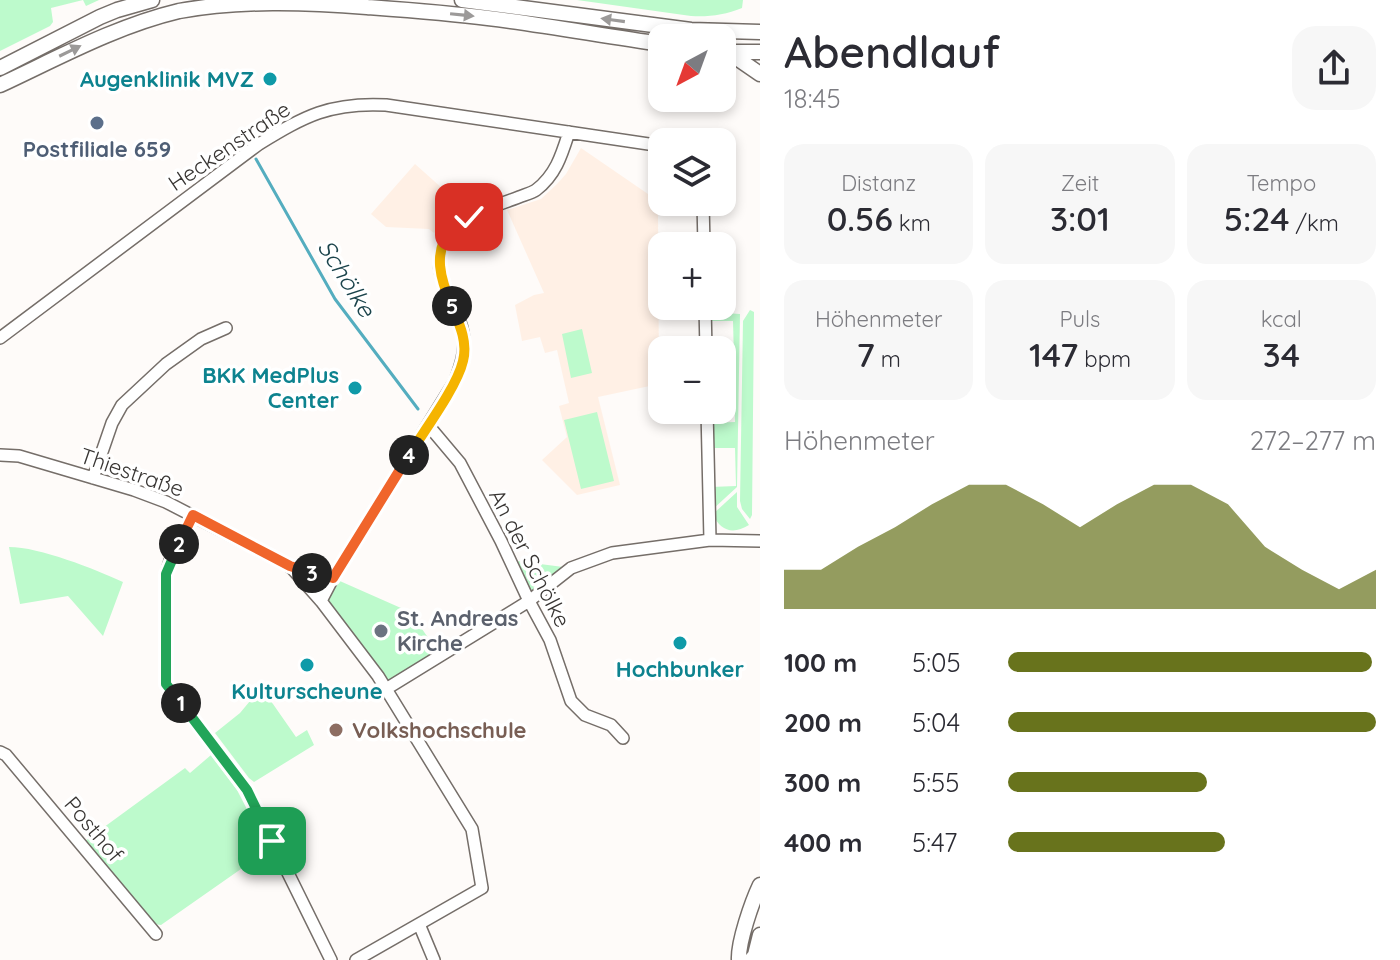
<!DOCTYPE html>
<html lang="de">
<meta charset="utf-8">
<style>
body{margin:0;font-family:Quicksand,sans-serif;background:#f7f7f7;color:#2b2b33;height:100vh;display:flex;flex-direction:column;font-size:30px;white-space:nowrap}
*{box-sizing:border-box;margin:0}
p{font-size:26px;color:#7c7c81}
.icon{flex:none;width:44px;height:44px;fill:none;stroke:currentColor;stroke-width:2;stroke-linecap:round;stroke-linejoin:round}
.map{position:relative;flex:1;overflow:hidden}
.sheet{display:flex;flex-direction:column;background:#fff;width:640px}
.sheet>*{flex:none}
.needle{width:52px;rotate:221deg}
.fabs{position:absolute;left:648px;top:24px;display:grid;gap:16px}
.fabs a{display:grid;place-items:center;width:88px;height:88px;border-radius:16px;background:#fff;box-shadow:0 4px 12px #0003;font-size:40px}
.pin{position:absolute;display:grid;place-items:center;width:68px;height:68px;color:#fff;margin:-34px;border-radius:16px;box-shadow:0 4px 12px #0006}
.km{position:absolute;width:40px;height:40px;margin:-20px;border-radius:50%;background:#222;color:#fff;font-size:22px;line-height:40px;text-align:center}
.round{display:grid;place-items:center;flex:none;width:84px;height:84px;border-radius:24px;background:#f7f7f7}
.summary{display:flex;align-items:center;justify-content:space-between;height:136px;padding:0 24px}
h1{font-size:44px;font-weight:600;line-height:60px}
.stats{display:grid;grid-template-columns:repeat(3,1fr);gap:12px;height:136px;padding:8px 24px}
.stats div{display:grid;align-content:center;border-radius:20px;background:#f7f7f7;text-align:center}
.stats b{font-size:34px;font-weight:600}
.stats small{font-size:22px;font-weight:400}
.stats p{font-size:22px}
.chart{height:224px;padding:16px 24px}
.chart p{display:flex;justify-content:space-between}
.chart svg{width:100%;height:144px;margin-top:8px;fill:#68731c;opacity:.7}
ul{padding:0 24px;list-style:none;font-size:26px}
li{display:grid;grid-template-columns:128px 96px 1fr;align-items:center;height:60px}
li i{height:20px;border-radius:10px;background:#68731c}
main{display:flex;flex:1;min-height:0}
.map>svg:first-child{display:block}
</style>
<main>
<div class="map">
<svg width="760" height="960" viewBox="0 0 760 960">
<rect width="100%" height="100%" fill="#fefbf9"/>
<!-- built -->
<path fill="#fff0e5" d="M 581,148 L 648,194 L 658,211 L 659,384 L 598,397 L 620,485 L 577,495 L 542,460 L 567,437 L 559,406 L 569,403 L 557,350 L 545,353 L 540,337 L 522,341 L 515,305 L 534,295 L 544,293 L 507,210 L 541,199 L 557,184 L 566,174 Z
M 415,164 L 461,205 L 434,233 L 429,229 L 386,227 L 371,214 Z"/>
<!-- green -->
<path fill="#bdfacc" d="M 0,0 L 99,0 L 86,6 L 83,0 L 51,8 L 53,22 L 50,26 L 0,51 Z
M 577,0 L 743,0 L 742,8 C 725,15 709,17 691,16 Z
M 750,310 L 754,312 L 752,515 L 750,519 L 742,509 L 740,501 L 743,321 Z
M 708,312 L 740,314 L 737,487 L 712,510 L 711,487 L 736,486 L 735,448 L 711,448 L 710,423 L 735,422 L 734,384 L 722,384 L 722,359 L 734,359 L 733,321 L 708,321 Z
M 582,329 L 592,373 L 571,378 L 562,334 Z
M 597,412 L 614,481 L 581,489 L 564,420 Z
M 737,492 L 737,507 L 749,525 C 733,535 720,531 713,514 Z
M 9,547 C 40,547 94,569 123,582 L 103,636 L 68,596 L 20,604 Z
M 509,560 L 571,568 L 529,601 Z
M 333,578 L 410,612 L 441,656 L 386,689 L 321,601 Z
M 260,689 L 273,704 L 296,737 L 307,730 L 314,745 L 254,782 L 249,778 L 215,733 L 240,713 Z
M 211,755 L 237,790 L 268,850 L 161,925 L 154,924 L 85,841 L 185,768 L 190,773 Z"/>
<g fill="none" stroke-linecap="round" stroke-linejoin="round">
<!-- stream -->
<path stroke="#54adbf" stroke-width="3" d="M 256,159 L 335,299 L 418,409"/>
<!-- minor casing -->
<g stroke="#756e69" stroke-width="14">
<path id="minor" d="M 703,202 L 704,246
M 705,306 L 706,350
M 0,338 L 259,144 C 305,116 330,102 386,105 L 662,146
M 707,410 L 710,540
M 428,425 L 460,463 L 501,541 L 529,601 L 550,640 L 571,701 L 585,715 L 611,725 L 623,738
M 0,455 L 19,456 L 134,490 L 166,502 L 290,566 L 321,601 L 378,676 L 472,829 L 482,888 L 356,960
M 93,478 L 112,423 L 122,405 L 166,364 L 201,339 L 226,328
M 193,515 L 170,561 L 166,574 L 166,684 L 247,790 L 331,960
M 290,567 L 333,578
M 321,601 L 333,578 L 455,381 C 461,365 466,351 463,333 C 458,301 426,275 446,239 C 460,214 494,207 519,197 C 524,195 532,193 536,190 C 556,175 562,154 569,132
M 386,689 L 529,601 L 571,568 L 612,553 L 710,540 L 760,541
M 0,752 L 6,755 L 156,934
M 419,924 L 434,960"/>
</g>
<!-- tertiary casing -->
<g stroke="#756e69" stroke-width="17">
<path id="tertiary" d="M 462,0 L 691,30 L 760,32
M 728,52 L 760,74
M 728,52 L 760,52
M 0,68 L 100,17 L 117,10 L 152,0
M 0,85 C 58,58 116,26 179,11 C 240,0 305,2 367,7 C 407,10 448,13 488,18 C 546,25 604,36 662,44
M 739,960 C 738,942 752,902 760,885
M 751,960 L 755,955 L 760,935"/>
</g>
<!-- minor -->
<use href="#minor" stroke="#fff" stroke-width="11"/>
<!-- tertiary -->
<use href="#tertiary" stroke="#fff" stroke-width="14"/>
</g>
<!-- one-way arrows -->
<defs><path id="oneway-solid" d="M-6-.8H1V-3.2L6.5 0L1 3.2V.8H-6Z" transform="scale(2)"/></defs>
<g fill="#9c9a99">
<use href="#oneway-solid" transform="translate(462 15) rotate(6)"/>
<use href="#oneway-solid" transform="translate(613 20) rotate(-172)"/>
<use href="#oneway-solid" transform="translate(70 51) rotate(-26)"/>
</g>
<g fill="none" stroke-linecap="round" stroke-linejoin="round">
<!-- split-1 casing -->
<g stroke="#fff" stroke-width="16">
<path id="split-1" d="M 181,703 L 247,790 L 272,841"/>
</g>
<!-- split-2 casing -->
<g stroke="#fff" stroke-width="16">
<path id="split-2" d="M 179,544 L 166,574 L 166,684 L 181,703"/>
</g>
<!-- split-3 casing -->
<g stroke="#fff" stroke-width="16">
<path id="split-3" d="M 179,544 L 193,515 L 290,566 L 312,573"/>
</g>
<!-- split-4 casing -->
<g stroke="#fff" stroke-width="16">
<path id="split-4" d="M 312,573 L 333,578 L 409,455"/>
</g>
<!-- split-5 casing -->
<g stroke="#fff" stroke-width="16">
<path id="split-5" d="M 409,455 C 424,431 457,387 463,361 C 468,342 459,323 452,306"/>
</g>
<!-- split-6 casing -->
<g stroke="#fff" stroke-width="16">
<path id="split-6" d="M 452,306 C 441,281 431,251 453,228 C 457,223 464,220 469,217"/>
</g>
<!-- split-1 -->
<use href="#split-1" stroke="#22a559" stroke-width="10"/>
<!-- split-2 -->
<use href="#split-2" stroke="#22a559" stroke-width="10"/>
<!-- split-3 -->
<use href="#split-3" stroke="#f0652b" stroke-width="10"/>
<!-- split-4 -->
<use href="#split-4" stroke="#f0652b" stroke-width="10"/>
<!-- split-5 -->
<use href="#split-5" stroke="#f5b400" stroke-width="10"/>
<!-- split-6 -->
<use href="#split-6" stroke="#f5b400" stroke-width="10"/>
</g>
<!-- markers -->
<g fill="#0f9aa8" stroke="#fff" stroke-width="3">
<circle cx="270" cy="79" r="8"/>
<circle cx="355" cy="388" r="8"/>
<circle cx="680" cy="643" r="8"/>
<circle cx="307" cy="665" r="8"/>
</g>
<circle fill="#5c6f8a" stroke="#fff" stroke-width="3" cx="97" cy="123" r="8"/>
<circle fill="#6b7280" stroke="#fff" stroke-width="3" cx="381" cy="631" r="8"/>
<circle fill="#8d6e63" stroke="#fff" stroke-width="3" cx="336" cy="730" r="8"/>
<g text-anchor="middle" dominant-baseline="central" stroke-width="7" stroke-linejoin="round" paint-order="stroke">
<!-- culture labels -->
<g font-size="22" font-weight="bold" fill="#0d838f" stroke="#fff" text-anchor="end">
<text x="254" y="79">Augenklinik MVZ</text>
<text x="339" y="375">BKK MedPlus<tspan x="339" dy="25">Center</tspan></text>
<text x="680" y="669" text-anchor="middle">Hochbunker</text>
<text x="307" y="691" text-anchor="middle">Kulturscheune</text>
</g>
<!-- street labels -->
<g font-size="22" fill="#383533" stroke="#fff">
<text transform="translate(229 146) rotate(-34)">Heckenstraße</text>
<text transform="translate(132 472) rotate(19)">Thiestraße</text>
<text transform="translate(530 558) rotate(63)">An der Schölke</text>
<text transform="translate(94 829) rotate(50)">Posthof</text>
</g>
<!-- service labels -->
<g font-size="22" font-weight="bold" fill="#4e5e75" stroke="#fff">
<text x="97" y="149">Postfiliale 659</text>
</g>
<!-- worship labels -->
<g font-size="22" font-weight="bold" fill="#5b616d" stroke="#fff" text-anchor="start">
<text x="397" y="618">St. Andreas<tspan x="397" dy="25">Kirche</tspan></text>
</g>
<!-- education labels -->
<g font-size="22" font-weight="bold" fill="#785e54" stroke="#fff" text-anchor="start">
<text x="352" y="730">Volkshochschule</text>
</g>
<!-- water labels -->
<g font-size="24" font-style="italic" fill="#1a434b" stroke="#fff">
<text transform="translate(347 278) rotate(58)">Schölke</text>
</g>
</g>
</svg>
<div class="fabs">
<a><svg class="needle" viewBox="-14 -14 28 28"><path d="M0-13l5 13h-10z" fill="#e53935"/><path d="M0 13l5-13h-10z" fill="#7c7c81"/></svg></a>
<a><svg class="icon" aria-label="layers" viewBox="0 0 24 24"><path d="M12 4l9 5-9 5-9-5zM3 14l9 5 9-5"/></svg></a>
<a>+</a>
<a>−</a>
</div>
<div class="pin" style="left:272px;top:841px;background:#1e9e55"><svg class="icon" aria-label="arrive" viewBox="0 0 24 24"><path d="M6 21V4h12l-3 4 3 4H6"/></svg></div>
<div class="pin" style="left:469px;top:217px;background:#d93025"><svg class="icon" aria-label="check" viewBox="0 0 24 24"><path d="M5 12l5 5 9-10"/></svg></div>
<b class="km" style="left:181px;top:703px">1</b>
<b class="km" style="left:179px;top:544px">2</b>
<b class="km" style="left:312px;top:573px">3</b>
<b class="km" style="left:409px;top:455px">4</b>
<b class="km" style="left:452px;top:306px">5</b>
</div>
<section class="sheet">
<div class="summary"><div><h1>Abendlauf</h1><p>18:45</p></div><a class="round"><svg class="icon" aria-label="share" viewBox="0 0 24 24"><path d="M12 15V3M7 8l5-5 5 5M5 13v7h14v-7"/></svg></a></div>
<div class="stats">
<div><p>Distanz</p><b>0.56<small> km</small></b></div>
<div><p>Zeit</p><b>3:01</b></div>
<div><p>Tempo</p><b>5:24<small> /km</small></b></div>
</div>
<div class="stats">
<div><p>Höhenmeter</p><b>7<small> m</small></b></div>
<div><p>Puls</p><b>147<small> bpm</small></b></div>
<div><p>kcal</p><b>34</b></div>
</div>
<div class="chart"><p><span>Höhenmeter</span>272–277 m</p>
<svg viewBox="0 0 160 44" preserveAspectRatio="none"><path d="M0 44V32L10 32L20 25L30 19L40 12L50 6L60 6L70 12L80 19L90 12L100 6L110 6L120 12L130 25L140 32L150 38L160 32V44z"/></svg>
</div>
<ul>
<li><b>100 m</b>5:05<i style="width:99%"></i></li>
<li><b>200 m</b>5:04<i style="width:100%"></i></li>
<li><b>300 m</b>5:55<i style="width:54%"></i></li>
<li><b>400 m</b>5:47<i style="width:59%"></i></li>
</ul>
</section>
</main>
